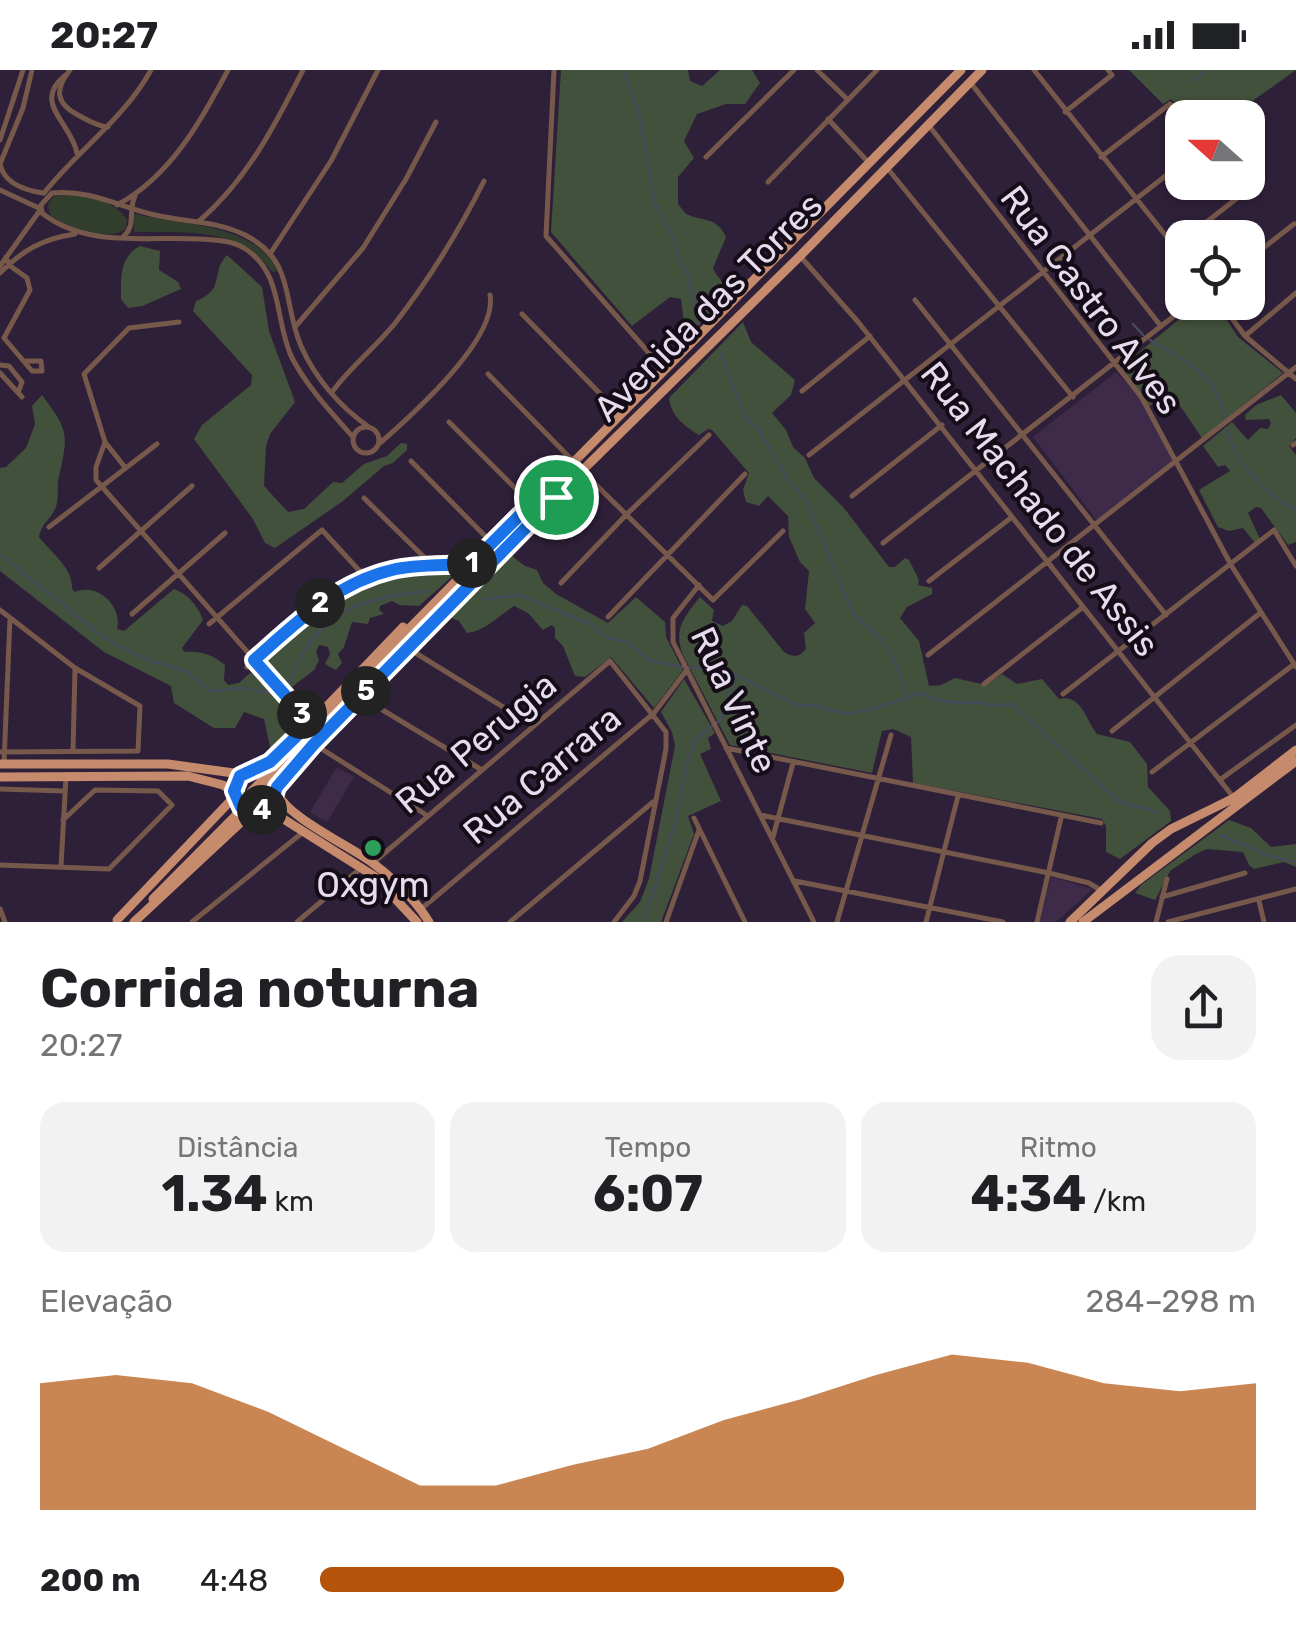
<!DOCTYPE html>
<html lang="pt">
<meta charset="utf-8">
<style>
body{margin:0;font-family:Rubik,sans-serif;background:#f2f2f2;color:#202124;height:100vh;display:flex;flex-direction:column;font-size:38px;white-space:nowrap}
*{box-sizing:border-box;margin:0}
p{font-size:32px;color:#757577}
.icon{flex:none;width:55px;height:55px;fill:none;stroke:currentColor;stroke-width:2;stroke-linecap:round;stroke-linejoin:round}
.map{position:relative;height:852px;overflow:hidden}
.drawer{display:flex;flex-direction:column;background:#fff;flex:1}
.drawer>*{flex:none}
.needle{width:65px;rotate:291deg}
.buttons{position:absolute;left:1165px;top:30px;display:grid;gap:20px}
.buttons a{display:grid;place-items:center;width:100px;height:100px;border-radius:20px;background:#fff;box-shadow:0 2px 8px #0004;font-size:50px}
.pin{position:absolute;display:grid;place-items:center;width:85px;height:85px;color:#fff;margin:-42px;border:5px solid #fff;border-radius:50%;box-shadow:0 2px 10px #0007}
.km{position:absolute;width:50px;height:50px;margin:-25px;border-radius:50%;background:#222;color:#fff;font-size:28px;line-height:50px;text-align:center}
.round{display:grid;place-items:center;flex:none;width:105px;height:105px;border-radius:30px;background:#f2f2f2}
.head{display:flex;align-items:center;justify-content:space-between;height:170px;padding:0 40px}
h1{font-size:55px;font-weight:700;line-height:75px}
.figures{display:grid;grid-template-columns:repeat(3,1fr);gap:15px;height:170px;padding:10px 40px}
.figures div{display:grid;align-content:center;border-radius:25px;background:#f2f2f2;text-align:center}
.figures b{font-size:50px;font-weight:700}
.figures small{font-size:28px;font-weight:400}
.figures p{font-size:28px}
.chart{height:280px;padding:20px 40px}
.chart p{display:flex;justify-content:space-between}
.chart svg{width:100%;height:180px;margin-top:10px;fill:#b45309;opacity:.7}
ul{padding:0 40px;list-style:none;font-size:32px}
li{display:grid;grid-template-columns:160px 120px 1fr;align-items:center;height:75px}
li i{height:25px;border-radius:12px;background:#b45309}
.status{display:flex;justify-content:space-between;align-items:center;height:70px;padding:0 50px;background:#fff;direction:ltr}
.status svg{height:28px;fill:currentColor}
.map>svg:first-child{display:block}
</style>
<div class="status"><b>20:27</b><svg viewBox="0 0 49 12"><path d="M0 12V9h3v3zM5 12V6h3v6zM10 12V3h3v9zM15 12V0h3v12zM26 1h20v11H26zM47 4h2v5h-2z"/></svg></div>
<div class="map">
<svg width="1296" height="852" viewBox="0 0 1296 852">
<rect width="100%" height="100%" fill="#2f2039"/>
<!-- built -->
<path fill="#3e2b49" d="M 1116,302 L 1140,329 L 1173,390 L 1097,451 L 1033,367 Z
M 337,697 L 354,707 L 327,752 L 310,742 Z
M 1051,807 L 1093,819 L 1056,852 L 1039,852 Z"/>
<!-- green -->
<path fill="#323e2d" d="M 75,124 C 94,129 117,132 127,150 L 126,159 C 103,173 71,159 50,145 L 48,134 L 54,126 Z
M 136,144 C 180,155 257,154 278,201 L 272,202 C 238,156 186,163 134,162 L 133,145 Z"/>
<!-- forest -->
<path fill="#42513b" d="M 561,0 L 688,0 L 690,11 L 702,16 L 720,0 L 752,0 L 760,13 L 745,34 L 726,34 L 697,44 L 684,71 L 694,88 L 678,107 L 678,134 L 686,144 C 704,152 716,146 726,167 L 713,198 C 717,209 727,214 730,224 L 686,267 L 681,229 L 670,227 L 632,256 L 551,162 Z
M 1129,0 L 1296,0 L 1230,47 L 1191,48 L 1171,29 L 1163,34 Z
M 140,176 L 160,181 L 159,200 L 178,212 L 181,219 L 142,236 L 128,238 L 121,229 C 121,208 119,187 140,176 Z
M 227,185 L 262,217 L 269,261 L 295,332 L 270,364 L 266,376 L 264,416 L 288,442 L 304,439 L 333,412 L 342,413 L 364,394 L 387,386 L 401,373 L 407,374 L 407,380 L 393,393 L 384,396 L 343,431 L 275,478 L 265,473 L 253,449 L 194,369 L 202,355 L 251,315 L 252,305 L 193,241 L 196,231 C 226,219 210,203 227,185 Z
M 1215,232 L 1238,267 L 1283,303 L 1202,368 L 1172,324 L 1149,336 L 1121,297 L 1199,233 Z
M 743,252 L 751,272 L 795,310 L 791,325 L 772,343 L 786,360 L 793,377 L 805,388 L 814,408 L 844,438 L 889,497 L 895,497 L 905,488 L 909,490 L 919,510 L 918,515 L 932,518 L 932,524 L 907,537 L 900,548 L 919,571 L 929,616 L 941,615 L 955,608 L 986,615 L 1002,604 L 1017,614 L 1042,609 L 1059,629 C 1081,623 1086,650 1097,664 L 1130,672 L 1147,694 L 1148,717 L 1170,741 L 1171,751 L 1120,789 L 1106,782 L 1106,756 L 1102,749 L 913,713 L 911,667 L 893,659 L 882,661 L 872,703 L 730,675 L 683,585 C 673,559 684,547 700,527 L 714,540 L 712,551 L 723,556 L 732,551 L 742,535 L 747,536 L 784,582 C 794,588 799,587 806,579 L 804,563 L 815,553 L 805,539 L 809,501 L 800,492 L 789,467 L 788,446 L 768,426 L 759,436 L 746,432 L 743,420 L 749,403 L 712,360 L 708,359 L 699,365 C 684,356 671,346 669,328 Z
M 42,325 C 68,360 69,363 59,406 C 56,417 60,428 55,439 C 50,450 41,454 39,467 C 51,483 73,497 72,519 L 75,522 C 98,512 123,537 117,559 L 124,561 L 174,519 C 188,524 198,536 203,550 L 182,578 L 184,582 C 201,581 211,584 225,595 L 224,610 L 228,615 L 239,613 L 250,603 L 259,605 L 299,651 L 274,678 L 270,677 L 264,649 L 244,642 L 235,658 L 214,658 L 174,633 L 171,616 L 104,582 L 0,501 L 0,398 L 6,397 L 26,378 L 35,354 L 32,336 Z
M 1281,325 L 1296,343 L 1296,368 L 1289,376 L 1296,385 L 1296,472 L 1288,475 L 1261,438 L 1256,437 L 1248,443 L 1260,469 L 1255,473 L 1243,458 L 1229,461 L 1218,457 L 1199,420 L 1230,401 L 1225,395 L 1218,397 L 1203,376 L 1232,352 L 1248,370 L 1260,358 L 1268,359 L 1271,353 L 1269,349 L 1246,350 L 1245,345 L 1256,335 Z
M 512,486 L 525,496 L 537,500 L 543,513 L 556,524 L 608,553 L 636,527 L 665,552 L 666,567 L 683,600 L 654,638 L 611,587 L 585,607 L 575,606 L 563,576 L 555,568 L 555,558 L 552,555 L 543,560 L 528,543 L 514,536 C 498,546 487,560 467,563 L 459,551 L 449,547 Z
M 453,501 L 455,504 L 419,536 L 399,535 L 392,531 L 380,536 L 379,540 L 384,544 L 370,548 L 368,554 L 352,552 L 344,577 L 338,584 L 342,593 L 336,600 L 325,594 L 330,584 L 328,577 L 319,575 L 316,582 L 319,590 L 314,600 L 288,620 L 265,591 C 327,534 363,500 453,501 Z
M 684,609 L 715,663 L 708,668 L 711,679 L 700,684 L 721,731 L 688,746 L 694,764 L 661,852 L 622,852 L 640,832 L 649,809 L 675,676 L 672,662 L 661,642 Z
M 1229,750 L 1251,758 L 1271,777 L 1296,774 L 1296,797 L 1284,792 L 1254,799 L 1249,795 L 1243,782 L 1207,779 L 1194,785 L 1170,801 L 1155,830 L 1135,823 L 1141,815 Z"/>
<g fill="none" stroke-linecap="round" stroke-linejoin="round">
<!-- stream -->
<path stroke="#454b5b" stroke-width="2.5" d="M 623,0 L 639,44 L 655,134 L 674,169 L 679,191 L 687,202 L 699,254
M 1193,11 L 1206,0
M 1133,254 L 1143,265
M 1150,270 C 1186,293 1217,301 1225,349
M 720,282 L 745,347 L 759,360 L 789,411 L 806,431 L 853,544 L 882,570 L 897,596 L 906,626
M 1226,358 C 1237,396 1262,421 1296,440
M 0,484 L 103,567 L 151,591 L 186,601 L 210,621 C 220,621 232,618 241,618 C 255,619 268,626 280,620 C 292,614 295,597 301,587 C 328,535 376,527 428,521
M 483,529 L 519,525 L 590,554 L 608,568 L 628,572 L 648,590 L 683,597 L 724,600 L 800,636 L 814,635 L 846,644 L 873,639 L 920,623 C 949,636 950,631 978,633 C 991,634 999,637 1012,634 L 1118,731 L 1157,742
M 1220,765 L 1270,786 L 1296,792
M 644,852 L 677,747 L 687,694 L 696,669 L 720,650 L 736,605"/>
<!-- street -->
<path stroke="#77594b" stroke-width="5" d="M 70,0 C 55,19 55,33 78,45 C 88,50 96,56 108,57
M 554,0 L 546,166 L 664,300
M 817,0 L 847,29
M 1034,0 L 1182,186
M 67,4 C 30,32 71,52 77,83
M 970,12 L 1160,255
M 1065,42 L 1112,5 L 1108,0
M 828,49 L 869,93
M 930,57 L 1142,328 L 1231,495 L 1296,597
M 0,70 L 23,0
M 706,87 L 794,0
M 1101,87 L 1170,34
M 0,93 C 3,113 24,120 43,123
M 0,94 L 23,38 L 32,0
M 888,99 L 1073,327
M 768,112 L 877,0
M 0,120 L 41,139 L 0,196
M 44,123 C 78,80 124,49 151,0
M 117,135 C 171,106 200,52 228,0
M 198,152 C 247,110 274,57 303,0
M 124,166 C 136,156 128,139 135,126
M 1186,168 L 1254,115
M 270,184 L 331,91 L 378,0
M 800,186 L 859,253 L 1234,728
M 6,187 L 9,195 L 27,208 L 30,220 L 4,268 L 32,301 L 42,301
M 1248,190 L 1294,154
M 0,203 C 23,180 42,169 75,164
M 915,230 L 1166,545
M 1220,232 L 1245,266 L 1296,309
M 522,244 L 620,344
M 295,257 L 363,178 L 406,109 L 436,52
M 1245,266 L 1296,223
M 26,291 L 41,291 L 42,301
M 0,295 L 9,296 L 22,312 L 18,323
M 0,303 L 22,327
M 488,304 L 573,391
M 802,321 L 870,266
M 332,322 C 350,297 376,277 396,252 C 430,208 459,161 484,111
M 449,352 L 531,434
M353 370a13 13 0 1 1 26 0a13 13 0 1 1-26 0Z
M 353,367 C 331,342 308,318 292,288 C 274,250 284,203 244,178 C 230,170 214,170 199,169 C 146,166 86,178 42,143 L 41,135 L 52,123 C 89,119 120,137 155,145 C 184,152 218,151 245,165 C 296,191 282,232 301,276 C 315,308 340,337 369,357
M 105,372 L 96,397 L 96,410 L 310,653
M 380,373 C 411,346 498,269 490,225
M 1293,375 L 1296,373
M 809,385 L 1182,93
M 411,391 L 492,473
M 124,396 L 105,372 L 84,304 L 129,258 L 179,252
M 582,401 L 713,530 L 783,461
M 852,426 L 942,355
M 364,428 L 433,496
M 49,457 L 157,374
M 883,473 L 1192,232
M 99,498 L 192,416
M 929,511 L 1012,447
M 561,513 L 626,445 L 709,365
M 699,515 L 673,548 L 673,572 L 814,852
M 0,540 L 75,598 L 140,636 L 138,681 L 0,682
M 132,544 L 225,463
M 608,547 L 745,404
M 209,554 L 322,460 L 367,509
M 414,582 L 534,656
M 928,585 L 1296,297
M 247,597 C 291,558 333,513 394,500 C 419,494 446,496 471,494
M 984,614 L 1083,537
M 1063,624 L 1274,460 L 1296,496
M 366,630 L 482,700
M 1112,661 L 1259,544
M 317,676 L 428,746
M 726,678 L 1101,753
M 73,681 L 75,599
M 4,693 L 10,548
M 1152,702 L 1293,595
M 1221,709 L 1296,655
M 0,719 L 64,721
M 760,745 L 1049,803 L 1089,813 L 1102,821
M 694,748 L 745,852
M 773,767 L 793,693
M 373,793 L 610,591 L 666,662 L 666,679 L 640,811 L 634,826 L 614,852
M 0,795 L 109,799 L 172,735 L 158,721 L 95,720 L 63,750
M 61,796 L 66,707
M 795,811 L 1003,852
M 1162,827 L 1245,803
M 1259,831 L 1264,852
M 0,839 L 5,852
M 421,839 L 654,643 L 686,601
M 192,852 L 302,763
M 297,852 L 360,799
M 510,852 L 653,732
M 666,852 L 699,760
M 837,852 L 891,665
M 926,852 L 958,726
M 1037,852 L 1061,748
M 1156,852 L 1167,809
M 1168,852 L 1296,819"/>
<!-- primary -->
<path stroke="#c68a6c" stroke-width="9" d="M 445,496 L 456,500 L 458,507
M 392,576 L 961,0
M 398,582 L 800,186 L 982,0
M 0,694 L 168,694 L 241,704
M 259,700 L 281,684 L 403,557
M 0,707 L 188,706 L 223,715 L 235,723 L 237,732 L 246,740 L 263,740 C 277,730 279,715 290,702 C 327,661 366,621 405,582
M 235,723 L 237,711 L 247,701 L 264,701 L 273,708
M 278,723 C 285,746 352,777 374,794 C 395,810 415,829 429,852
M 266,738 L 374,806 L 417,852
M 117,850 L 235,726
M 134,852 L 252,742
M 1070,852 L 1152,773 L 1171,759 L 1234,728 L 1296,680
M 1083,852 L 1296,691"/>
<!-- primary-bridge -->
<path stroke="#c68a6c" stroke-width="9" d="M 251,722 L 392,576
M 153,829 L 398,582"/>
</g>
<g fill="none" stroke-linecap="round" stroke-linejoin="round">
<!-- route casing -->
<g stroke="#fff" stroke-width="20">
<path id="route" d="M 559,406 L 545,424 L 550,430 L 556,427 L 314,674 L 277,717 L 272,733 L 258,741 L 241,737 L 234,721 L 240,706 L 270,692 L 310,653 L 254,590 C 296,553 336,513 392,500 C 417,494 445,496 471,494 Z"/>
</g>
<!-- route -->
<use href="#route" stroke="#1a73e8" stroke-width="12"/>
</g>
<!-- markers -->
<circle fill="#2e9e5b" stroke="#140d18" stroke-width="4" cx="373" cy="778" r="10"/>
<g text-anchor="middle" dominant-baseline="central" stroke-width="8" stroke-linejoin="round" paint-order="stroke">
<!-- street labels -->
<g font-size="35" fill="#e6dced" stroke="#140d18">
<text transform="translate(1091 230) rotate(53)">Rua Castro Alves</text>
<text transform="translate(708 237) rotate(-45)">Avenida das Torres</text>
<text transform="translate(1040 439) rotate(52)">Rua Machado de Assis</text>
<text transform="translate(734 630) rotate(65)">Rua Vinte</text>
<text transform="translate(476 673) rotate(-40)">Rua Perugia</text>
<text transform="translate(542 705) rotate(-40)">Rua Carrara</text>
</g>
<!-- poi labels -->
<g font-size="35" fill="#e6dced" stroke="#140d18">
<text x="373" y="815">Oxgym</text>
</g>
</g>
</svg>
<div class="buttons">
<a><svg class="needle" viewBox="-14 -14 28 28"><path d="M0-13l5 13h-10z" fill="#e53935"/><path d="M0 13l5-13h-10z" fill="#757577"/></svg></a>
<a><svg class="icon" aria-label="locate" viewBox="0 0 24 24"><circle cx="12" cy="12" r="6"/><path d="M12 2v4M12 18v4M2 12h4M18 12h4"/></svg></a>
</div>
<div class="pin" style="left:556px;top:427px;background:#1e9e55"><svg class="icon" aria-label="arrive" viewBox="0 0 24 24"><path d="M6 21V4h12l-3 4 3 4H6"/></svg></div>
<b class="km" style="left:472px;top:493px">1</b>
<b class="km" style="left:320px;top:533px">2</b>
<b class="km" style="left:302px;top:644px">3</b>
<b class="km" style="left:262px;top:740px">4</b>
<b class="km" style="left:366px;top:621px">5</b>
</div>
<section class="drawer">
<div class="head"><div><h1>Corrida noturna</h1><p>20:27</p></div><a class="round"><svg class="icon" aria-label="share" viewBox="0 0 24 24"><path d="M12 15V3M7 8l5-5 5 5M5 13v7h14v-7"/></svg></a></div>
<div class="figures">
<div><p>Distância</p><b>1.34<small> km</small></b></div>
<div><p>Tempo</p><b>6:07</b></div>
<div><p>Ritmo</p><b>4:34<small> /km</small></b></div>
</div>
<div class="chart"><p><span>Elevação</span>284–298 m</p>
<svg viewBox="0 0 160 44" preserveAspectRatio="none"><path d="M0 44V13L10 11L20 13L30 20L40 29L50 38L60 38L70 33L80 29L90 22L100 17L110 11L120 6L130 8L140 13L150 15L160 13V44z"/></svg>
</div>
<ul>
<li><b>200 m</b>4:48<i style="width:56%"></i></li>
</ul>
</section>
